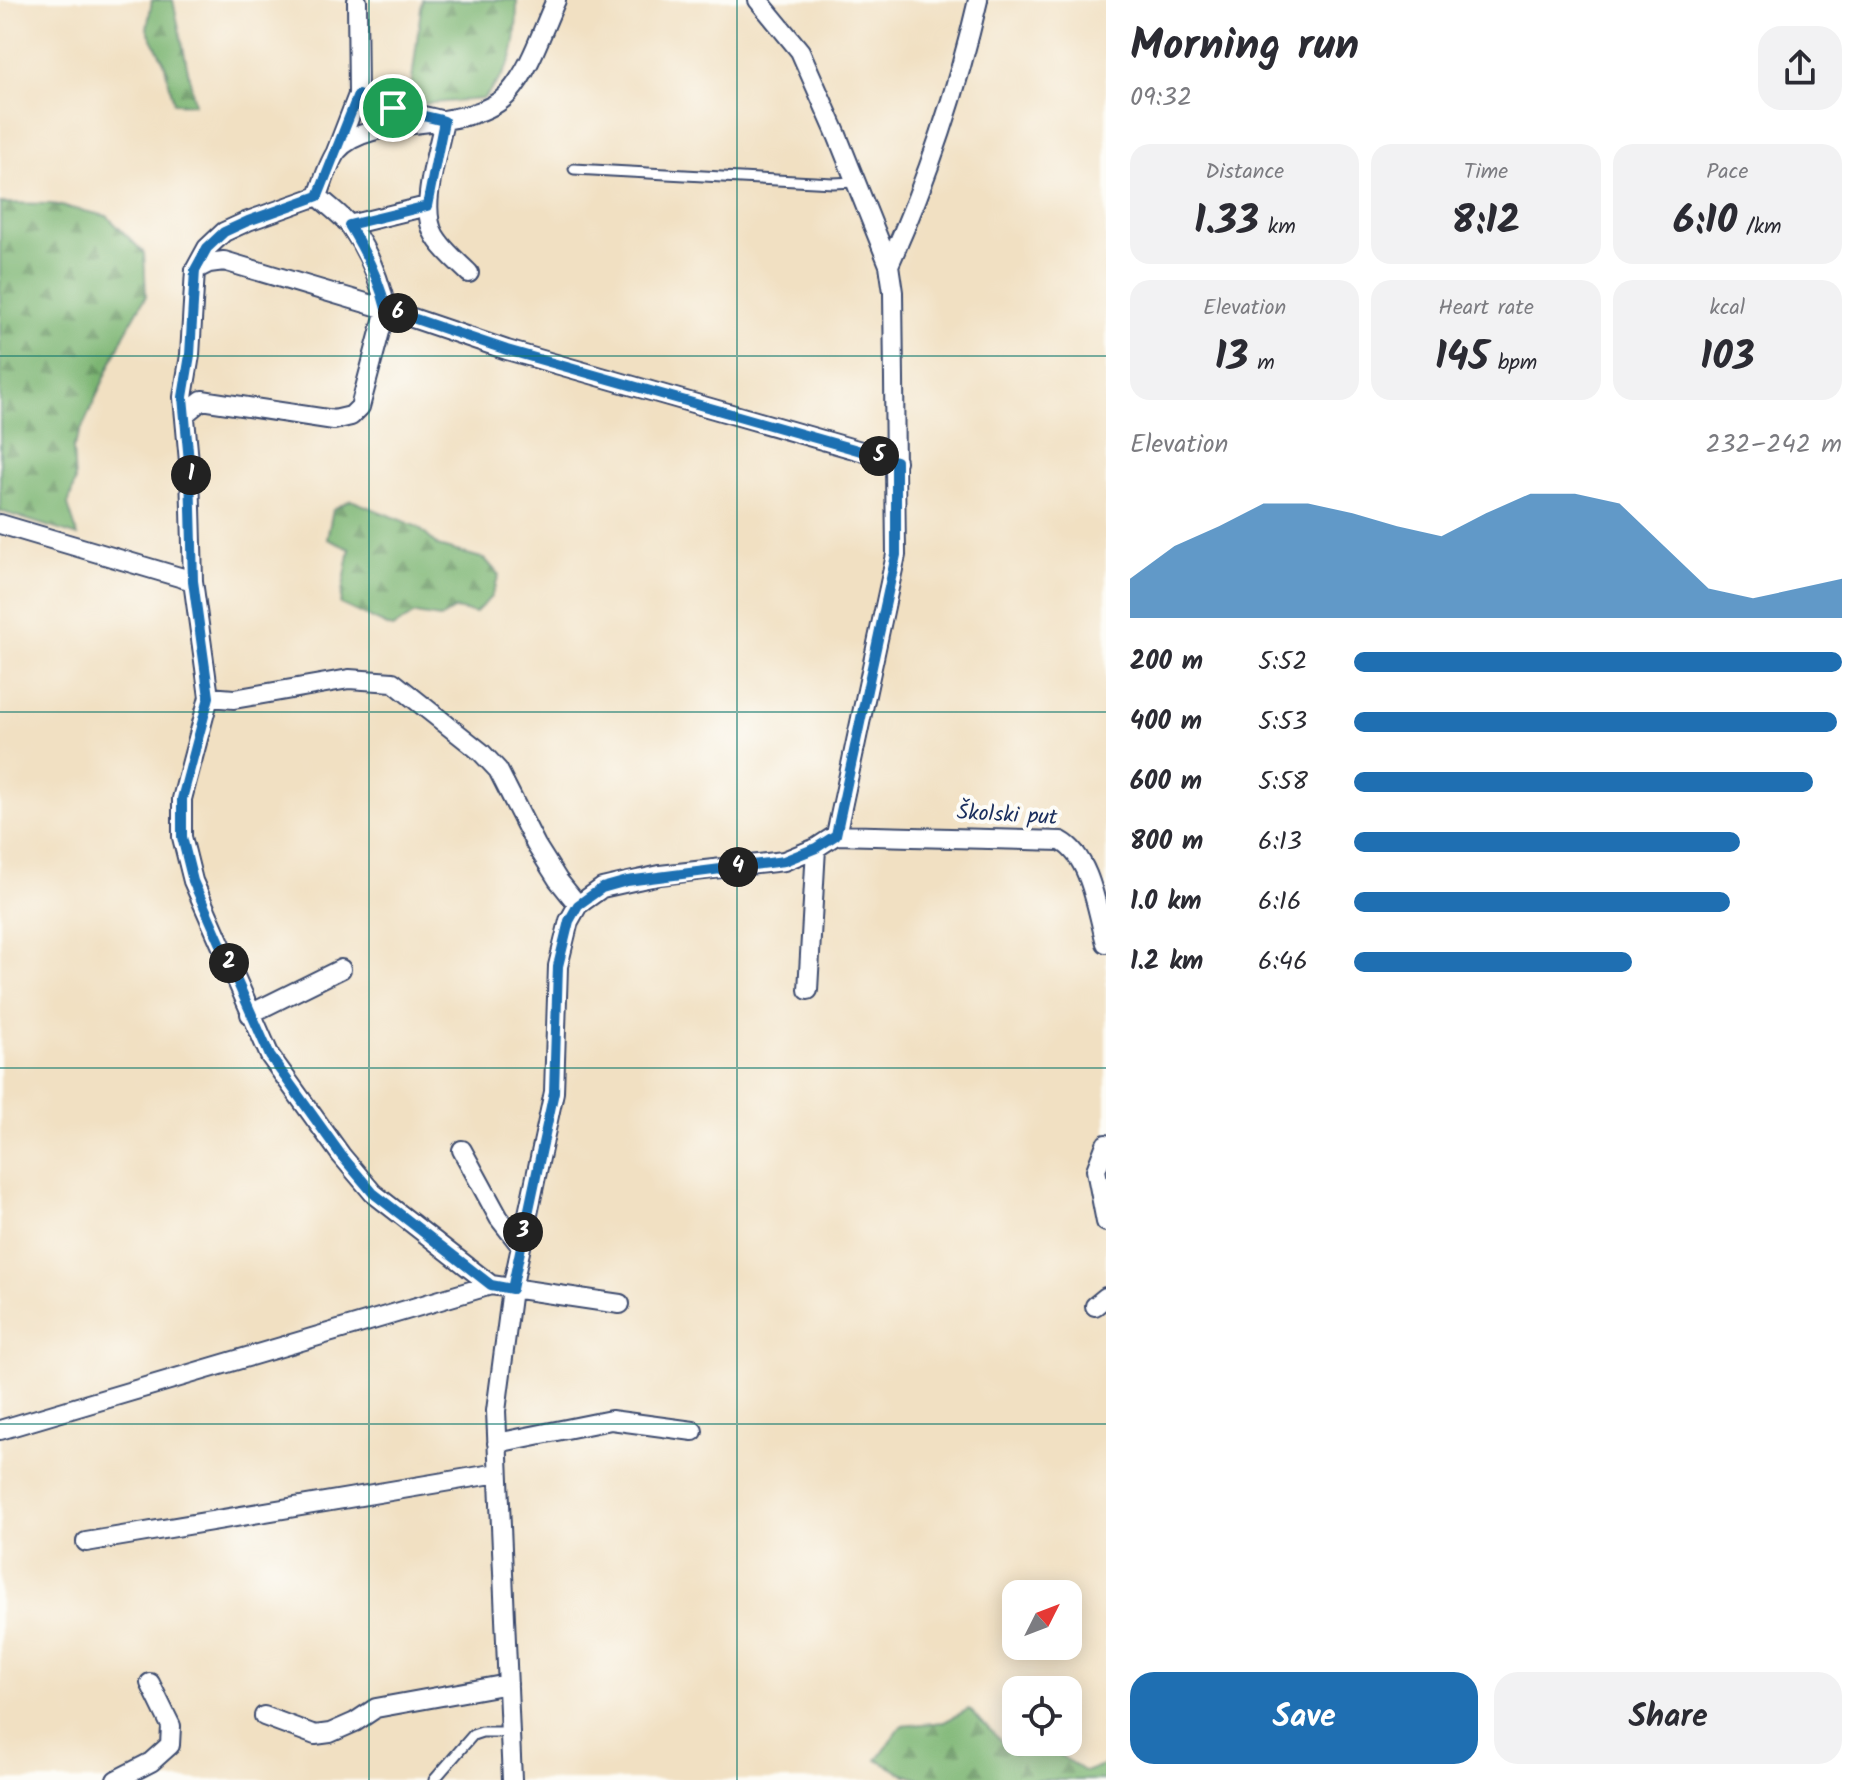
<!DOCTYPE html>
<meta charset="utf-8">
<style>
body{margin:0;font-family:Kalam,sans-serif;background:#f2f2f3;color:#2b2b33;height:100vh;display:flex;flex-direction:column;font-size:30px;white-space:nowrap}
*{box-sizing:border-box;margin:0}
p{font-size:26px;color:#7c7c81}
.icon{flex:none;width:44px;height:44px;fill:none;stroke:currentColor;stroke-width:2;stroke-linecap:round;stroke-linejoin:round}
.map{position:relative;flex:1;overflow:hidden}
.panel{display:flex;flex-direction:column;background:#fff;width:760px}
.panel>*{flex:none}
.needle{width:52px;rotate:48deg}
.fabs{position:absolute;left:1002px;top:1580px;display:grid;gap:16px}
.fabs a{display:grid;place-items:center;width:80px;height:80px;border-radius:16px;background:#fff;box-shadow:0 4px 20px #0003;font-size:40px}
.pin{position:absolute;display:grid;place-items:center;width:68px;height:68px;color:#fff;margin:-34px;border:4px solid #fff;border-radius:50%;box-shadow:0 2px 8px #0007}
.km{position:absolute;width:40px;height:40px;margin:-20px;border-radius:50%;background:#222;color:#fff;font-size:22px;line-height:40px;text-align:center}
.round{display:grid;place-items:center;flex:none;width:84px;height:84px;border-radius:24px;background:#f2f2f3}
.overview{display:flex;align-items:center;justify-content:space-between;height:136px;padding:0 24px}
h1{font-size:44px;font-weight:600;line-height:60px}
.metrics{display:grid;grid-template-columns:repeat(3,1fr);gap:12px;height:136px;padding:8px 24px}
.metrics div{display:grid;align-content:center;border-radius:20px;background:#f2f2f3;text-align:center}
.metrics b{font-size:40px;font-weight:600}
.metrics small{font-size:22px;font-weight:400}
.metrics p{font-size:22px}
.chart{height:224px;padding:16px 24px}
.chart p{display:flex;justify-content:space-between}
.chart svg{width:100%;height:144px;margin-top:8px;fill:#1f6fb2;opacity:.7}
.button{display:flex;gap:16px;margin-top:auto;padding:16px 24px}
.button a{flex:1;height:92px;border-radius:24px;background:#1f6fb2;color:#fff;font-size:32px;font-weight:600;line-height:92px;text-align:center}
.button a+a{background:#f2f2f3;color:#2b2b33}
ul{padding:0 24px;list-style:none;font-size:26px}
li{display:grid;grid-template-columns:128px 96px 1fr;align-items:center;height:60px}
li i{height:20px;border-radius:10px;background:#1f6fb2}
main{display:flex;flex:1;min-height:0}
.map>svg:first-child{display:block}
</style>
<main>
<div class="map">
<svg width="1106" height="1780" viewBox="0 0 1106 1780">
<defs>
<pattern id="forest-firs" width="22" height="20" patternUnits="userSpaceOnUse" patternTransform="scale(2)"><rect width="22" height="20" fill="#7cb572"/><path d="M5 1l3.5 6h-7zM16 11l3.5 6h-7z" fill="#659461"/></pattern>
</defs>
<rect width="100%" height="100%" fill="#fdfcf7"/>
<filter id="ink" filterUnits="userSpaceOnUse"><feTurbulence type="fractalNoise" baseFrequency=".0125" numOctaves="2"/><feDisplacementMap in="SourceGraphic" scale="16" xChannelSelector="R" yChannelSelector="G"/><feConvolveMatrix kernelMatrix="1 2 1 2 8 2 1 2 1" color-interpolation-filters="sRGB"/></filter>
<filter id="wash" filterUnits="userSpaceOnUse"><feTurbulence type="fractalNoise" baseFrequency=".006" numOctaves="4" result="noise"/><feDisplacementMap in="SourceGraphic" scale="32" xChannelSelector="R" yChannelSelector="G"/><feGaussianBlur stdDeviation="1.8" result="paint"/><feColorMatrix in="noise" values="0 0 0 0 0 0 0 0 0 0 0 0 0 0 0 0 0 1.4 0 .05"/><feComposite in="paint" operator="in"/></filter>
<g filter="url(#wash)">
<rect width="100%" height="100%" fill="#f1e0c2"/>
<!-- forest -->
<path fill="url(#forest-firs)" stroke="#4c7268" stroke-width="2" d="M 152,0 L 173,0 L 195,104 L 174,103 L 164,62 L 147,29 Z
M 422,0 L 517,0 C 516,48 517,63 483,99 L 409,105 Z
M 0,203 L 52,204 L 107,216 L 144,253 L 146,296 L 124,335 L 73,448 L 75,482 L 68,505 L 78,536 L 0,511 Z
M 351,500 L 418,527 L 438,546 L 485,559 L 499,575 L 491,597 L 475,613 L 455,609 L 440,618 L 415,614 L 392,628 L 340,604 L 350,549 L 327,539 L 333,509 Z
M 969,1709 L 1014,1754 L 1046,1746 L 1085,1772 L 1106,1764 L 1106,1780 L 923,1780 L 903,1774 L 877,1760 L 901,1726 L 944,1722 Z"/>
</g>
<g filter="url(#ink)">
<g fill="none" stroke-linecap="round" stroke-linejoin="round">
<!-- lane casing -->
<g stroke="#3b4a6d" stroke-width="13">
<path id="lane" d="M 574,169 L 833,183 L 856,182
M 434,1780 L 473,1735 L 482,1732 L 510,1732"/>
</g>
<!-- street casing -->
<g stroke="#3b4a6d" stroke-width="22">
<path id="street" d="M 357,1 L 358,95 C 373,109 422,114 444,121 C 438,152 418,209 435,236 C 443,250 458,262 469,273
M 336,152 L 358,95
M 349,225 L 427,206
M 889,265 C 927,180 957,91 978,0
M 195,270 L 209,263 L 224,261 L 386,309 L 507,350 L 896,461
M 185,414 L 202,400 L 334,420 L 351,416 L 360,407 L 386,309 C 380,280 367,250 351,227 C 342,215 328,206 318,196
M 0,524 L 193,581 L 209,697 L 182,799 L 182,837 L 193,881 L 270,1056 L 341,1155 L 373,1193 L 491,1285 L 620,1304
M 193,581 L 190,472 L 183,397 L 190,355 L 195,270 L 207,248 L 224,232 L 248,221 L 318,196 C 323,183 328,163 337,151 C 370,111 470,136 509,93 C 531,68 542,30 556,0
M 209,697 L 234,699 L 349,679 L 393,682 L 481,752 L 498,770 L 536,845 L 558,880 L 578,905
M 836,835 L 1061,841 C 1091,857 1097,911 1106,943
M 808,990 L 816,848
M 250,1014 L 341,969
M 1106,1144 L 1096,1170 L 1106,1222
M 462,1150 L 499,1218 L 520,1245
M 1095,1306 L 1106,1297
M 0,1430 L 491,1285
M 497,1443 L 611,1420 L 693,1431
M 86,1542 L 498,1473
M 264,1716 L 315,1735 L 330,1733 L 355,1722 L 376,1708 L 508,1684
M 116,1780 L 151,1762 L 170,1745 L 171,1726 L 150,1683
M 512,1780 L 496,1411 L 512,1289 L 554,1092 L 558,966 L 569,921 L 578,905 L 602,888 L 660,875 L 784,861 L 816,848 L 836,835 L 896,555 L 893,292 L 889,265 L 837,135 L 800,51 L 758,0"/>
</g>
<!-- lane -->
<use href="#lane" stroke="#fff" stroke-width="9"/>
<!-- street -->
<use href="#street" stroke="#fff" stroke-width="18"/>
</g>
</g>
<g fill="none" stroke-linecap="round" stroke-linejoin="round" filter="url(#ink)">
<!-- route casing -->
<g stroke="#fff" stroke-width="16">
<path id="route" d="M 358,95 C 373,109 422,114 444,121 L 427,206 L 349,225 C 365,251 379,278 386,309 L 507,350 L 896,461 L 896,555 L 836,835 L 816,848 L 784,861 L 627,881 L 602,888 L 578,905 L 569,921 L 558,966 L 554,1092 L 512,1289 L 491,1285 L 373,1193 L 341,1155 L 270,1056 L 193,881 L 182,837 L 182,799 L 209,697 L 193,581 L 190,472 L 183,397 L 190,355 L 195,270 L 207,248 L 224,232 L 248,221 L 318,196 Z"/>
</g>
<!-- route -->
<use href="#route" stroke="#1f6fb2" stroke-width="10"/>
</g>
<!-- grid -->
<path fill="none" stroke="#0f766e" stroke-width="2" stroke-opacity="0.55" d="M 369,0 L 369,1780M 737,0 L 737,1780M 0,356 L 1106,356M 0,712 L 1106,712M 0,1068 L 1106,1068M 0,1424 L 1106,1424"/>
<g text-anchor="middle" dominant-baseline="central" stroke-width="8" stroke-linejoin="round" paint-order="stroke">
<!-- street labels -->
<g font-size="22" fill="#1b2f5e" stroke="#fdfcf7">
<text transform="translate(1007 816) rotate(3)">Školski put</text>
</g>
</g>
</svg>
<div class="fabs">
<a><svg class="needle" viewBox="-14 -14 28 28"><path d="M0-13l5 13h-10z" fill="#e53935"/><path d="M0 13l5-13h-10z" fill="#7c7c81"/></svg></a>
<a><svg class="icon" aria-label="locate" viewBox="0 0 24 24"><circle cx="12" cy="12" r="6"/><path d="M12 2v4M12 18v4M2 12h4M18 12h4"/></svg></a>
</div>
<div class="pin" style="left:393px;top:108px;background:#1e9e55"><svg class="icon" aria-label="arrive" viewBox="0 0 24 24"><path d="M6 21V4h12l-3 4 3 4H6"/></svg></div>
<b class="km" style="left:191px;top:475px">1</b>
<b class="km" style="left:229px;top:963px">2</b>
<b class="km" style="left:523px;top:1232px">3</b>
<b class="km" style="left:738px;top:867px">4</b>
<b class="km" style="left:879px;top:456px">5</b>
<b class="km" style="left:398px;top:313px">6</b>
</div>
<section class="panel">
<div class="overview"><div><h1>Morning run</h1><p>09:32</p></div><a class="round"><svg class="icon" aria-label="share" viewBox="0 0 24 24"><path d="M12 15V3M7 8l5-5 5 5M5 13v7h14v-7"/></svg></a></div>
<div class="metrics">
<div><p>Distance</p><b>1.33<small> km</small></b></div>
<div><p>Time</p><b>8:12</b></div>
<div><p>Pace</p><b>6:10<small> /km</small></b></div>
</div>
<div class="metrics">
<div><p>Elevation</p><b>13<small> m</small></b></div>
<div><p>Heart rate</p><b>145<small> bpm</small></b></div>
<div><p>kcal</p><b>103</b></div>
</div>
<div class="chart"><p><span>Elevation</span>232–242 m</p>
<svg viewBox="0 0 160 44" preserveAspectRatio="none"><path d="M0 44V32L10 22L20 16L30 9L40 9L50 12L60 16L70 19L80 12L90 6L100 6L110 9L120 22L130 35L140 38L150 35L160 32V44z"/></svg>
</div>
<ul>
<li><b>200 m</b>5:52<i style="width:100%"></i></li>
<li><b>400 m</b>5:53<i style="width:99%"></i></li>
<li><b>600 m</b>5:58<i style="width:94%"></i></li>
<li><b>800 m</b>6:13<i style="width:79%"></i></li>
<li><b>1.0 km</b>6:16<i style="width:77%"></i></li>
<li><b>1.2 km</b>6:46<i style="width:57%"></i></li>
</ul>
<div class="button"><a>Save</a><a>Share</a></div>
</section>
</main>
